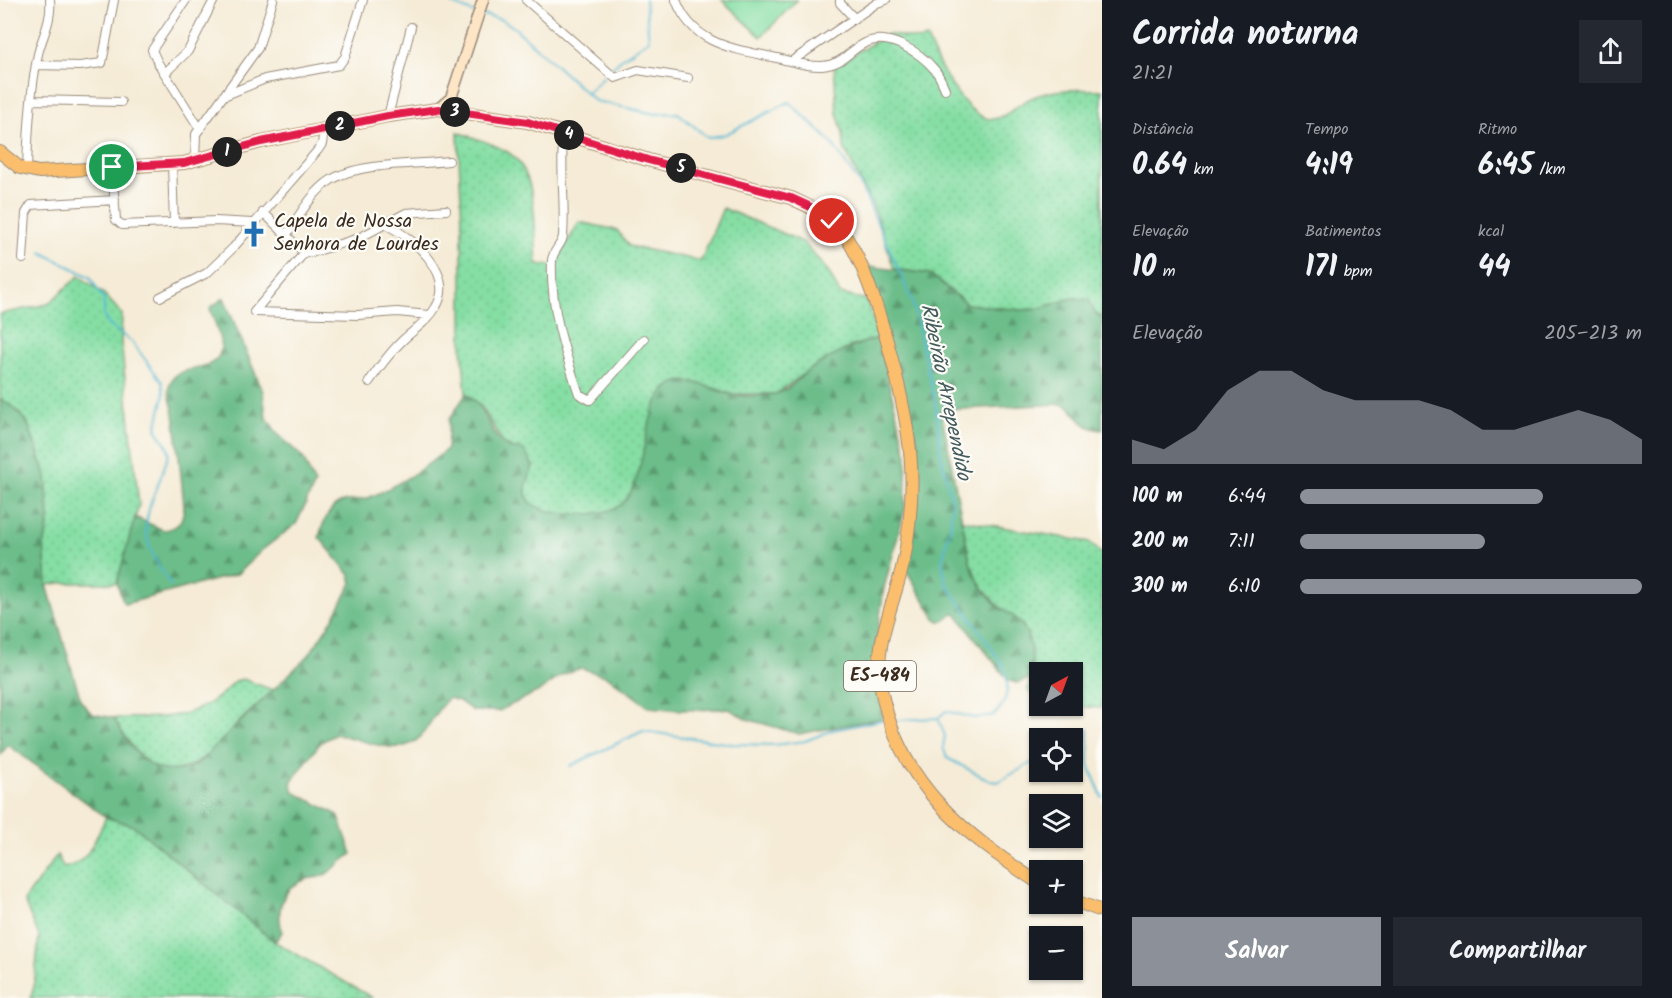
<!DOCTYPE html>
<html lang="pt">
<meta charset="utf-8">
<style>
body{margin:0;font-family:Kalam,sans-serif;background:#242831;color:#f1f3f6;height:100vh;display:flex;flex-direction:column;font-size:22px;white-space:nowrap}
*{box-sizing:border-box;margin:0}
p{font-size:20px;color:#9ea1a6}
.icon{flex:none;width:33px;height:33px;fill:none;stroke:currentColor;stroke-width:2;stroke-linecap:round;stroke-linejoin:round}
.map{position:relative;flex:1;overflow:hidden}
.sheet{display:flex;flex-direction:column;background:#171b24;width:570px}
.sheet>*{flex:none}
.needle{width:39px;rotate:41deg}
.buttons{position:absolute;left:1029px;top:662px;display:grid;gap:12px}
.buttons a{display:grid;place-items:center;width:54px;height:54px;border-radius:0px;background:#171b24;box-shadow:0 2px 4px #0004;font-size:30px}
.pin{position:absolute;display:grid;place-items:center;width:51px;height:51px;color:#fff;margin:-26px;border:3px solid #fff;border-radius:50%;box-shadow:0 2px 6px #0007}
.km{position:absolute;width:30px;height:30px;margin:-15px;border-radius:50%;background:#222;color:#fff;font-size:16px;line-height:30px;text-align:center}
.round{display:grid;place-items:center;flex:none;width:63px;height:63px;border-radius:0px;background:#242831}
.summary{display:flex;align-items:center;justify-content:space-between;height:102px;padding:0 30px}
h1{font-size:33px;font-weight:600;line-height:45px}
.metrics{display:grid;grid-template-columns:repeat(3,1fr);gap:9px;height:102px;padding:6px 30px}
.metrics div{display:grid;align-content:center}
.metrics b{font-size:30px;font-weight:600}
.metrics small{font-size:16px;font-weight:400}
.metrics p{font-size:16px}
.chart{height:168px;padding:12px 30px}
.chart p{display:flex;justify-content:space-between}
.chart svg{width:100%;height:108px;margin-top:6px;fill:#8c9099;opacity:.7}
.cta{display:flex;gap:12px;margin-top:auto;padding:12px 30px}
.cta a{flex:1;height:69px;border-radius:0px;background:#8c9099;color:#fff;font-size:24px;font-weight:600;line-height:69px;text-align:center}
.cta a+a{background:#242831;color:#f1f3f6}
ul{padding:0 30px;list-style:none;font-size:20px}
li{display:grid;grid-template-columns:96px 72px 1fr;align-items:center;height:45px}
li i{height:15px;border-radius:8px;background:#8c9099}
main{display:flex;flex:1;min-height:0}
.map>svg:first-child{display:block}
</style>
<main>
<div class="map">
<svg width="1102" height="998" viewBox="0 0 1102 998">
<defs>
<pattern id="grass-dots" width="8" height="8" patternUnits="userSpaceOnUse" patternTransform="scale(1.5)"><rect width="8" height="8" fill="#85dea4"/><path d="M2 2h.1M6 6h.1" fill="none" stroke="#74bf8d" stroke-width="1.8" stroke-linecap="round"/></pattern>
<pattern id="forest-firs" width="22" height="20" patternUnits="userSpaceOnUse" patternTransform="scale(1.5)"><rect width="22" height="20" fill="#6cbd8a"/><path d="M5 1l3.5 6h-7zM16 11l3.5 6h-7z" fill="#5a9a70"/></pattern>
</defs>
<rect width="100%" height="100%" fill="#fdfcf7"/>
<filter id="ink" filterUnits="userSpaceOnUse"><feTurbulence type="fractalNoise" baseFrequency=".0167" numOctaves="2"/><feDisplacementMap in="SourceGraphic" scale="12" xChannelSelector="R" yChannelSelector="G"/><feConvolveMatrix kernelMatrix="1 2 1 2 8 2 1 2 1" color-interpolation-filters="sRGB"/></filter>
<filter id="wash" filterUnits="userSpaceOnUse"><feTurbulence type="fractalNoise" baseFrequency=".008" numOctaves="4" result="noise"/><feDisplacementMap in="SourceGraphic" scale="24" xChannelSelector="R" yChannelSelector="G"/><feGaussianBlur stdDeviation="1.35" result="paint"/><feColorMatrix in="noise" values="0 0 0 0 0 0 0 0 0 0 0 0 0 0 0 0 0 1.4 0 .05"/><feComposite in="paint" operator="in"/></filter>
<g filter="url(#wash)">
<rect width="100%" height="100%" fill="#f5ebd6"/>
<!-- grass -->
<path fill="url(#grass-dots)" stroke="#608461" stroke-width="1.5" d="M 888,34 L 920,40 L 927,38 C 935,59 965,119 992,119 C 1005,119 1018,104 1029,99 C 1050,88 1079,89 1102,90 L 1102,318 L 1095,313 L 1089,300 L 1073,298 L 1037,309 L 1020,310 L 967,304 L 930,274 L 894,269 L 876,213 L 844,148 L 843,133 L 837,113 L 834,66 Z
M 458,132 C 473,138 491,142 506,151 C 540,171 534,230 537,264 L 554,266 L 579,222 L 617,230 L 629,246 L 701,261 L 723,208 L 803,242 L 828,271 L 840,294 L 867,300 L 878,338 L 852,346 L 809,370 L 776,394 L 730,394 L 715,388 L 659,399 C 644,431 648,475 624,503 C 609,520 536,519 527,497 C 523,489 530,475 533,466 L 515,450 L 503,443 L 482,407 L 466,394 L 462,348 L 462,225 Z
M 79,276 L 104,294 L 122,314 L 121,342 L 139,505 L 117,583 L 60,583 L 47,585 L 44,547 L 49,519 L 46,475 L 27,421 L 12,406 L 0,399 L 0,314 L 48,304 Z
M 962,520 L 1089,542 L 1102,554 L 1102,708 L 1052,705 L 1072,705 L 1072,672 L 1040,672 L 1039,700 L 1028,691 L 1032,661 L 1027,634 L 1022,624 L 996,604 L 979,583 L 970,562 Z
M 243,679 L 273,690 C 263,701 250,710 240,721 C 188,780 157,797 114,718 C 165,717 198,722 235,681 Z
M 106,817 L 134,826 L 275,942 L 373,998 L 30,998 L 34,987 L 39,936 L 24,901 L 57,855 L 64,868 C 90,862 95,839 106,817 Z"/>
<!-- forest -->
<path fill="url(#forest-firs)" stroke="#547454" stroke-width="1.5" d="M 865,266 L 930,274 L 967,304 L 1020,310 L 1037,309 L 1073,298 L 1089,300 L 1095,313 L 1102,318 L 1102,430 C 1076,428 1080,410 1062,404 L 941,410 L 970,562 C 975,578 983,590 994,602 C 1001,610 1012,614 1020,622 C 1031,635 1036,665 1028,679 L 1017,683 L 1009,681 L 955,613 L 941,622 L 935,618 L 905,568 L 918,497 L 917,441 Z
M 224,298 L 263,392 L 266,417 L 277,433 L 303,458 L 315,484 L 296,524 L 262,550 L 237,574 L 124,604 L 117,583 L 135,517 L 163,530 C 179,529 183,520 184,506 C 181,475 178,444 174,414 C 173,407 169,398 169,391 C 169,358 219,378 221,348 C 221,337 213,319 210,308 Z
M 878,338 L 907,456 L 905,509 L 884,588 L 876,643 L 884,718 L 799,734 L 747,719 L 729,709 L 680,710 L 649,707 L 608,677 L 581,668 L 562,675 L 543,689 L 499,711 L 473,711 L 459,701 L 449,698 C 437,708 433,720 424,732 C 404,762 363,739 336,734 L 321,742 L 291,782 L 294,792 L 338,815 L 352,854 C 343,860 334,869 325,875 C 320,878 313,877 307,879 C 281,888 276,908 282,932 L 275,942 L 134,826 L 106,817 L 8,745 L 0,755 L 0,399 L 12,406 L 27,422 L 46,475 L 49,519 L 44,547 L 47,585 L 81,701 L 92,714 L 114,718 C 133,753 152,785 197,764 L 309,655 L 332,620 L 352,583 L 350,575 L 319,537 C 322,527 325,516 333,508 C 342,498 356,502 368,498 C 396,486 424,469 447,449 L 449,420 L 466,394 C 489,407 489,439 510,448 C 515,450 519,448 524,450 L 533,466 C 530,475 523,489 527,497 C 536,519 608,519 623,503 C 650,475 640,401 673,384 C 689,375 713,390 729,394 C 742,397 762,396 775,394 C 789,391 800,376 812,368 C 833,355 854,345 878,338 Z"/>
<!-- pitch -->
<path fill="#85dea4" stroke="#608461" stroke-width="1.5" d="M 722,0 L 797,0 L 761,37 Z"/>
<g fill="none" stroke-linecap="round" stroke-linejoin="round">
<!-- stream -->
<path stroke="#54b8d2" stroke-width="2" d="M 444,0 L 474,13
M 483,15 L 503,20 L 516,29 L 595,101 L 655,114 L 678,113 L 708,138 L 726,134 L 789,102 L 831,142 L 860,184 L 912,300 L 936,407 L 941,455 L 952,501 L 951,524 L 942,561 L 946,583 L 1002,663 C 1010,683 1010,700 994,715 L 974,718 L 946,711 L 938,718
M 610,70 L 621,59 L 649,40 L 645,0
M 586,94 L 603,77
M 41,252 L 90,277 L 104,300 L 104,316 L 108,324 L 132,342 L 162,382 L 164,395 L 156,429 L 168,447 L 169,454 C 149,515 129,527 171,585
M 938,718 L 945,736 L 943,747 L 947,758 L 991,781 L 998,782 L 1040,758
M 897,720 L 938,718
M 1072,738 L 1088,729 L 1089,765 L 1102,797
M 570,766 L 643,731 L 732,744 L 774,745 L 805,741 L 833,730 L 882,720"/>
</g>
</g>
<g filter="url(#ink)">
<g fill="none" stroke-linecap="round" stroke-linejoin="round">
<!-- street casing -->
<g stroke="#988a7a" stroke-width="10">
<path id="street" d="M 186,0 L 152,50 L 158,63 L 200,129
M 526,0 L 615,78 L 638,70 L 688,78
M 676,0 C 693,46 736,49 777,58 C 791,61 807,67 822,66 C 844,64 848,51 865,43 C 887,32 920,52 934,69 C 939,74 942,82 945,89
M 840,0 L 840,3 L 854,18
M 792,61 L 877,3 L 886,0
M 37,65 L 80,66 L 102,63 L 114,0
M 165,73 L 188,51 L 214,0
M 226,95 L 265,79 L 339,65 L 345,57 L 363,0
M 32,100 L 121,102
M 388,116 L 411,27
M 564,133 C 559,167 566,201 563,235 C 563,244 553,250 552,260 C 550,307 564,350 579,394 L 590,400 L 644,339
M 195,160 L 196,134 L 258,48 L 273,0
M 172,163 L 174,223
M 112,167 L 116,220 L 122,225 L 216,221 L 252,223
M 27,170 C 28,131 30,91 38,54 C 43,34 52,21 50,0
M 263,212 L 299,248 L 311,253 L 359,238 L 406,213 L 446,210
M 287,234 C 299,216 312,192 331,180 C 358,162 417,165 449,161
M 305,252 L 254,312 L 358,315 L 397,312 L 429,315
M 23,259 L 26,213 L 31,205 L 115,200
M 160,297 L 207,273 L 233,248 L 318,150 L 322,144 L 324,129
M 369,382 C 380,366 390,352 404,339 C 415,329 429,320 436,307 C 457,273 410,235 384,224"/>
</g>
<!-- secondary casing -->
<g stroke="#988a7a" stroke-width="13">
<path id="secondary" d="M 438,109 L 451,98 L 483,0"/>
</g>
<!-- primary casing -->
<g stroke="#988a7a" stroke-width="14">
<path id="primary" d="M 0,152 L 20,168 L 39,172 L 184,163 L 261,142 L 388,116 L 438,109 L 528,122 L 648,160 L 791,198 C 811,207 829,216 843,233 C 872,270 901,387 908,435 C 914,473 912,511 906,548 C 899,598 870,642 882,694 C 902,787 965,834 1040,884
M 1072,900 L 1102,911"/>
</g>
<!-- street -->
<use href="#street" stroke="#fff" stroke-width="8"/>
<!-- secondary -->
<use href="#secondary" stroke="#fde5c5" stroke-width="10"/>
<!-- primary -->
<use href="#primary" stroke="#fabe6d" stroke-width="12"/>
</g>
</g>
<g fill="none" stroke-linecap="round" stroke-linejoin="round" filter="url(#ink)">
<!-- route casing -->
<g stroke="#fff" stroke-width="12">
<path id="route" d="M 112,167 L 184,163 L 261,142 L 388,116 L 438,109 L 528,122 L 648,160 L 791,198 L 813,208 L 832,221"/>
</g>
<!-- route -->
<use href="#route" stroke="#e11d48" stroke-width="8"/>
</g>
<!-- icons -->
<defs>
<g id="church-bare" transform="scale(2.07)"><path d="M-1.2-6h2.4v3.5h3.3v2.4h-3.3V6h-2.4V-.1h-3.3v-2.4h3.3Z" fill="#1f6fb2" stroke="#fdfcf7" stroke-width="2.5" paint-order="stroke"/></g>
</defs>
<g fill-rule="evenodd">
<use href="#church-bare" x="254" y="234"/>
</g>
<g text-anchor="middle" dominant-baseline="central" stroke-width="4.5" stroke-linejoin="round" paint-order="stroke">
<!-- shield labels -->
<rect fill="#fdfcf7" stroke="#75695f" stroke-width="1.5" x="844" y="661" width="72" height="30" rx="4.5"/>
<g font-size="18" font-weight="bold" fill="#3b2a1e">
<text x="880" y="676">ES-484</text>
</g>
<!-- poi labels -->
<g font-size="20" fill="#3b2a1e" stroke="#fdfcf7" text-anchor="start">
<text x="274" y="222">Capela de Nossa<tspan x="274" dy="23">Senhora de Lourdes</tspan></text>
</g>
<!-- water labels -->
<g font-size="21" font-style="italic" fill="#445c5d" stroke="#fdfcf7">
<text transform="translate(945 392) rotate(78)">Ribeirão Arrependido</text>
</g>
</g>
</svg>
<div class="buttons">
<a><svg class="needle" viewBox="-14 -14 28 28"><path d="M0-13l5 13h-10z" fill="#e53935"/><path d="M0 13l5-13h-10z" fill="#9ea1a6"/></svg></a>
<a><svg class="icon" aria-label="locate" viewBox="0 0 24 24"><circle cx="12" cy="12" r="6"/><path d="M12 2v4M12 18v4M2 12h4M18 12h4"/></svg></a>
<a><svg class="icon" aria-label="layers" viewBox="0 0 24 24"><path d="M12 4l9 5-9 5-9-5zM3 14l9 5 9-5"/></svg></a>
<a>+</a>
<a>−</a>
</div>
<div class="pin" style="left:112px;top:167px;background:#1e9e55"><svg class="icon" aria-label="arrive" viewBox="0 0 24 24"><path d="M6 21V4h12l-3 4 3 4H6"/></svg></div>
<div class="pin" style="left:832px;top:221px;background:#d93025"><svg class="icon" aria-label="check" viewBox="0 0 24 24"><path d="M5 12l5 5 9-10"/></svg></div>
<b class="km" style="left:227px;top:152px">1</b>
<b class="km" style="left:340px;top:126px">2</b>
<b class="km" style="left:455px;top:112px">3</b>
<b class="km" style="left:569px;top:135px">4</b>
<b class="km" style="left:681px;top:168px">5</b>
</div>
<section class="sheet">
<div class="summary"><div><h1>Corrida noturna</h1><p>21:21</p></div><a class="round"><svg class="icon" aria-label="share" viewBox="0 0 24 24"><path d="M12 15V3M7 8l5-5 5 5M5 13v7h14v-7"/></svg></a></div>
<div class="metrics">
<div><p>Distância</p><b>0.64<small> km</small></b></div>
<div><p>Tempo</p><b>4:19</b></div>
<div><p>Ritmo</p><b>6:45<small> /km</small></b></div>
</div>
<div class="metrics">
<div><p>Elevação</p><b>10<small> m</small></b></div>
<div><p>Batimentos</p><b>171<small> bpm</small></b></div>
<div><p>kcal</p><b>44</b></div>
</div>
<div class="chart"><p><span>Elevação</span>205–213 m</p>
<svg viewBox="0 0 160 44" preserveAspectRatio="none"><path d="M0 44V34L10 38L20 30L30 14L40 6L50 6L60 14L70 18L80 18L90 18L100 22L110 30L120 30L130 26L140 22L150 26L160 34V44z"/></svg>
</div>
<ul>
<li><b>100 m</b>6:44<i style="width:71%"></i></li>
<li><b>200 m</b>7:11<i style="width:54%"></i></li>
<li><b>300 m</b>6:10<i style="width:100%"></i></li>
</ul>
<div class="cta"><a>Salvar</a><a>Compartilhar</a></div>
</section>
</main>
